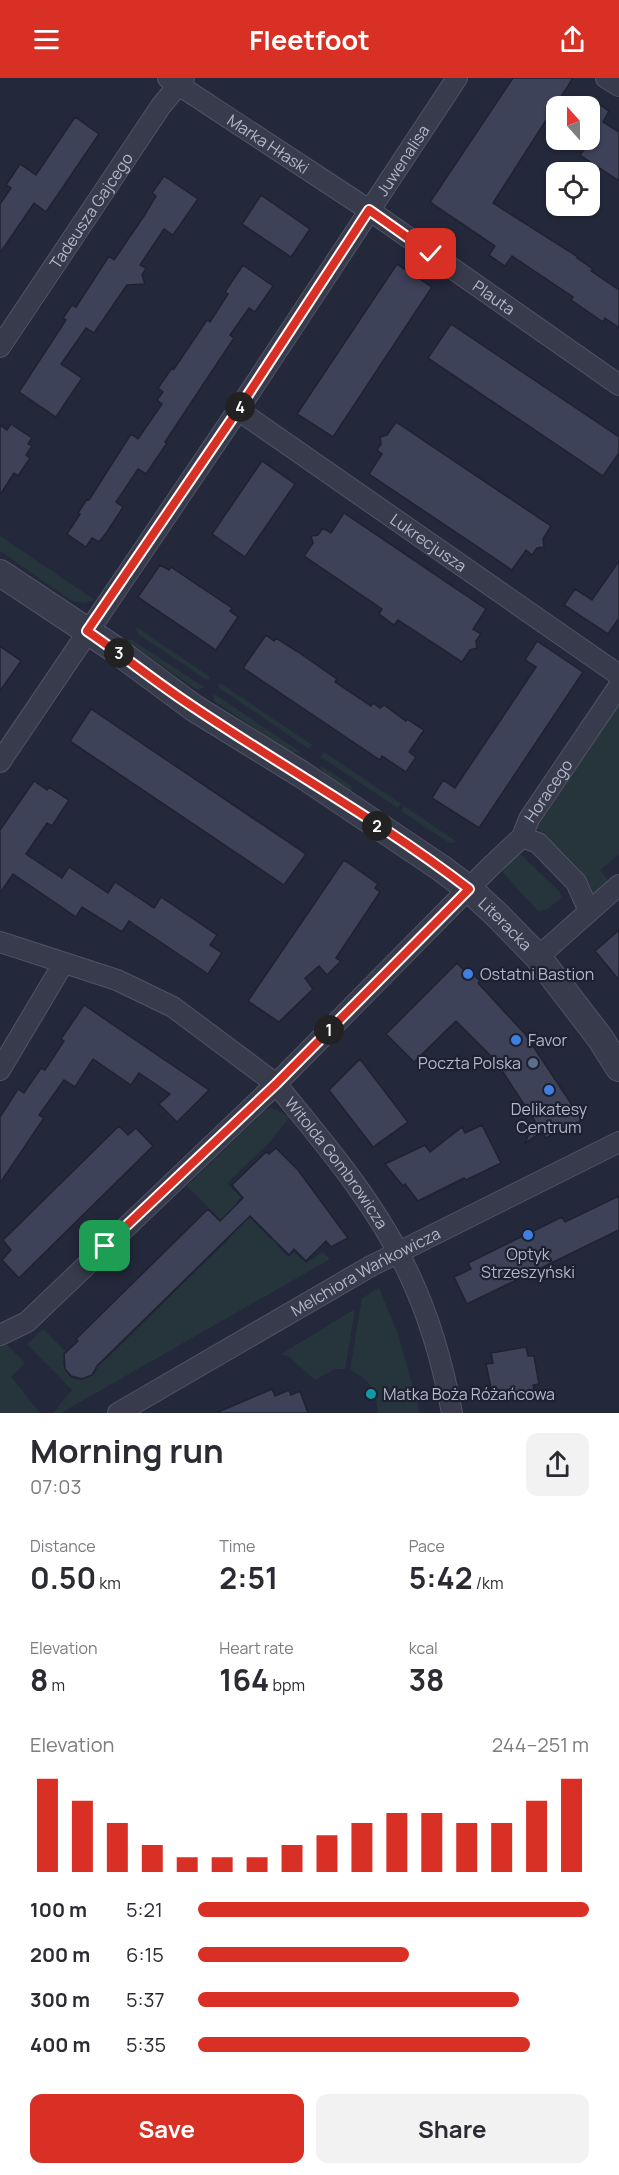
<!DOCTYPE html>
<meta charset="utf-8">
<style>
body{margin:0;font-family:Manrope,sans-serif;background:#f2f2f3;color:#2b2b33;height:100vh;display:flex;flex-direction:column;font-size:22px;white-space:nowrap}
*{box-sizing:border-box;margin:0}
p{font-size:20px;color:#7c7c81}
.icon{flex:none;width:33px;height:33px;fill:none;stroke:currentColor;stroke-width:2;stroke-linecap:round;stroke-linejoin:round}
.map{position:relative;height:1335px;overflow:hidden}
.details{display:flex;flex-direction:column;background:#fff;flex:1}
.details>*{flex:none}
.needle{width:39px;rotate:339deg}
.tools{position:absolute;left:546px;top:18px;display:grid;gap:12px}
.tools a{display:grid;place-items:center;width:54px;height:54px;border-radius:12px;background:#fff;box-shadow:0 2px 4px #0004;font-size:30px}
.pin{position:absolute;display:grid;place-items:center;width:51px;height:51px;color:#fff;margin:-26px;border-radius:12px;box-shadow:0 3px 9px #0006}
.km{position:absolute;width:30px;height:30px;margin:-15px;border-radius:50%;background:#222;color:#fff;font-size:16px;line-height:30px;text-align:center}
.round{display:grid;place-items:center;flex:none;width:63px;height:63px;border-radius:12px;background:#f2f2f3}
.headline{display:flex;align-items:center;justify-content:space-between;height:102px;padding:0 30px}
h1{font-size:33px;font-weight:700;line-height:45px}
.stats{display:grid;grid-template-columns:repeat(3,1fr);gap:9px;height:102px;padding:6px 30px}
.stats div{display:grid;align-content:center}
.stats b{font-size:30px;font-weight:700}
.stats small{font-size:16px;font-weight:400}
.stats p{font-size:16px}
.chart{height:168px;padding:12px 30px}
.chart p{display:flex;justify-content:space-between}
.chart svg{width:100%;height:108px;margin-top:6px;stroke:#d93025;stroke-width:6}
.cta{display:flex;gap:12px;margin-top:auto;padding:12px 30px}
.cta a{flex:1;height:69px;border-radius:12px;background:#d93025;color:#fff;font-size:24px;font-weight:700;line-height:69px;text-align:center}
.cta a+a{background:#f2f2f3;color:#2b2b33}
ul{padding:0 30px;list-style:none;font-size:20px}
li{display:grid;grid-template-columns:96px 72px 1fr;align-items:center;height:45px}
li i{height:15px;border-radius:8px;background:#d93025}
header{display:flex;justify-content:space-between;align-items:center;height:78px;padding:0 30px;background:#d93025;color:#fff;font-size:27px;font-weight:700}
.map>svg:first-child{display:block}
</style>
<header><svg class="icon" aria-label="menu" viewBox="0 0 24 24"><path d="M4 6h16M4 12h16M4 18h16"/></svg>Fleetfoot<svg class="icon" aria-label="share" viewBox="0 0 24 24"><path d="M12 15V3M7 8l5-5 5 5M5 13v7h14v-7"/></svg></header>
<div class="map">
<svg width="619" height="1335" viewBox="0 0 619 1335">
<rect width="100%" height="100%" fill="#24283b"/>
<!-- green -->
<path fill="#26353c" d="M 0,458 L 92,520 L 95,522 L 84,525 L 72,523 L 0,473 Z
M 136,549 L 210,599 L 208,603 L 138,556 Z
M 131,561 L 204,609 L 203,610 L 196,611 L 126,563 Z
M 220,605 L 312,667 L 309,671 L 218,609 Z
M 213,616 L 213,615 L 302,675 L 290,674 L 214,623 Z
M 619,625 L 619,776 L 600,792 L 607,801 L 608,805 L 594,817 C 586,789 557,770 537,750 Z
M 324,674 L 401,726 L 398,730 L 321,679 Z
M 320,687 L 352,708 L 351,714 L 325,697 Z
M 404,728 L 457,764 L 450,765 L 401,733 Z
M 520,776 L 559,813 L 562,819 L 548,831 L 539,833 L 520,814 L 502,793 L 507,783 Z
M 272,1030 L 290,1039 L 269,1065 L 227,1105 L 241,1119 L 236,1125 L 247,1137 L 259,1137 L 253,1143 L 271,1161 L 277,1155 L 282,1161 L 277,1167 L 288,1179 L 294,1174 L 306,1185 L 323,1174 L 330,1181 L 61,1335 L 53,1335 L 72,1312 L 27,1266 L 43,1251 L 65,1273 L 63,1276 L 65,1278 L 63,1286 L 70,1299 C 79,1303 84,1303 92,1295 L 94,1297 L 97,1290 L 96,1288 L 100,1287 L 231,1159 L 228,1155 L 231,1152 L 187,1108 L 258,1039 L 256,1035 Z
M 379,1210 L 399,1259 L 420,1335 L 377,1335 C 379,1313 369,1301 350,1292 L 362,1220 Z
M 355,1231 L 345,1291 L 335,1291 L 315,1302 L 289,1279 L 281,1276 Z
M 6,1266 L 25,1285 L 11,1299 L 40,1335 L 0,1335 L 0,1268 Z"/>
<!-- building -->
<path fill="#3e4259" stroke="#1f2232" stroke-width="1.5" d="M 513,0 L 573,0 L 493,125 L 578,179 L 577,180 L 593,191 L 591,193 L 619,212 L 619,250 L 605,240 L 603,244 L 571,222 L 573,219 L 512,178 L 505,188 L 489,177 L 495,168 L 430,124 Z
M 590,20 L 609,33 L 603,44 L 619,54 L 619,103 L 580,77 L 590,63 Z
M 75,39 L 99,56 L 46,134 L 34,125 L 0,175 L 0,126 L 11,110 L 6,107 L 20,86 L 36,97 Z
M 164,98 L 198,121 L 173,157 L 164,151 L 140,187 L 146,190 L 142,197 L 145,206 L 127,207 L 94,255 L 86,250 L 61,286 L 82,300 L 56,339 L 19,314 L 66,242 L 63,240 L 72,227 L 76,229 L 109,178 L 114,182 L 144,138 L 156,118 L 152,115 Z
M 261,117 L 310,151 L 291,179 L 242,146 Z
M 397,186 L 432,209 L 333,359 L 297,336 Z
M 243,187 L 273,208 L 255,234 L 249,230 L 230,257 L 234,260 L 165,364 L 167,365 L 146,396 L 138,391 L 116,424 L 123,429 L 107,454 L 99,464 L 92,460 L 86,469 L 67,456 L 80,436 L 78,435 L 87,421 L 89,422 L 131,356 L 138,361 L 162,326 L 157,322 L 163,314 L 158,310 L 172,290 L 174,291 L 207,242 L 210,244 L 228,216 L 225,214 Z
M 451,246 L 619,359 L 619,375 L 603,398 L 428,280 Z
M 396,344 L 551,448 L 543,461 L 544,469 L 537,470 L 532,477 L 526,472 L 512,492 L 369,396 L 382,376 L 377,372 L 381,366 L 380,359 L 387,357 Z
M 11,346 L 32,360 L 28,366 L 32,368 L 26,377 L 30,380 L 18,398 L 14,395 L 0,417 L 0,347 L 7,352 Z
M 262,383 L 295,406 L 245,479 L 212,456 Z
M 344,435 L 486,531 L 473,551 L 481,556 L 476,563 L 477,570 L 470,572 L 462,584 L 398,542 L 394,547 L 379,536 L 382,531 L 304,478 L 313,465 L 311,458 L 318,457 L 323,450 L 331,455 Z
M 619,483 L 619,540 L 608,556 L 564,527 L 575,511 L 592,522 Z
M 160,487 L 169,492 L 171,489 L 193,504 L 232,530 L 230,533 L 238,539 L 216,572 L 138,519 Z
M 266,557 L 274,563 L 276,560 L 298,574 L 337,601 L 335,604 L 371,628 L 373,625 L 380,630 L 384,627 L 406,643 L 407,641 L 424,652 L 409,674 L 416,679 L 406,694 L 382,678 L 380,682 L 243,590 Z
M 537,563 L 583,594 L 479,750 L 432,720 L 443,702 L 455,710 L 536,589 L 525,582 Z
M 0,568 L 21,583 L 0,613 Z
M 91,631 L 306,776 L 284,807 L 70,663 Z
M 34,703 L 47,712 L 49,709 L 69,722 L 52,748 L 47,745 L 26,776 L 62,800 L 69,789 L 108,815 L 115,804 L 154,830 L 161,819 L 217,857 L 210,867 L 222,875 L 208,896 L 129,843 L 122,854 L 82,829 L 76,839 L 13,796 L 0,815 L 0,752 Z
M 344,782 L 378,806 L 375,810 L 380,814 L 336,880 L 341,883 L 327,897 L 319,888 L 305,900 L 313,911 L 279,944 L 248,923 Z
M 619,852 L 619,902 L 595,873 Z
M 457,885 L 464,892 L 467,890 L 480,903 L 478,905 L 525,956 L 582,1042 L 546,1060 L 542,1054 L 525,1065 L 535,1043 L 499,988 L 500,987 L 456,943 L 414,984 L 386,956 Z
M 84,927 L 209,1012 L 177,1044 L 159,1026 L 170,1016 L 139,995 L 131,1007 L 93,981 L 75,1009 L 64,1002 L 39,1037 L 44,1040 L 0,1105 L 0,1039 L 18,1011 L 24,1015 L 41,990 L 45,992 L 64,963 L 61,961 Z
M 360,981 L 408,1044 L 373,1069 L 329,1012 Z
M 482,1047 L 501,1085 L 466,1102 L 464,1100 L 418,1123 L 405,1106 L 403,1108 L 385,1086 L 425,1067 L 430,1074 L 462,1049 L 465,1055 Z
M 119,1048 L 128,1057 L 136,1050 L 153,1068 L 19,1200 L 2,1182 L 11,1172 L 3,1162 Z
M 276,1070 L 298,1092 L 348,1160 L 331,1169 L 326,1163 L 306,1183 L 294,1171 L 289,1177 L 250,1138 L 97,1288 L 92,1297 L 82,1301 L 71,1298 L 65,1291 L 64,1276 L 78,1263 L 76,1261 L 208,1131 L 220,1143 L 243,1120 L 232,1107 L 266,1074 L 269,1076 Z
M 619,1118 L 619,1152 L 467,1226 L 454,1199 L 471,1191 L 468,1185 L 562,1139 L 565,1144 Z
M 526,1269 L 528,1278 L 534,1278 L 539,1306 L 533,1307 L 535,1317 L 500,1323 L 498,1314 L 492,1315 L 486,1286 L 493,1285 L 491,1275 Z
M 272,1311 L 275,1318 L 289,1312 L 291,1317 L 300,1313 L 308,1335 L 216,1335 Z"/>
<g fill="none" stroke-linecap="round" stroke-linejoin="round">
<!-- minor casing -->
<g stroke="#505363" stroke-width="22">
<g id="minor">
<path id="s1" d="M 168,0 L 369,132 L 619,307"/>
<path d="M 606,0 L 619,8"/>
<path id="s2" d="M 0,269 L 161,28 L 184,0"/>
<path id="s3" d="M 238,332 L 619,597"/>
<path id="s4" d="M 0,684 L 238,332 L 457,0"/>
<path d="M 522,759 L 538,765 L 576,804 L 589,833"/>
<path id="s5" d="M 0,864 L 117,902 L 173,929 L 276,1006 L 491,788 L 522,759 L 529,741 L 619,608"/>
<path d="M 538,879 L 619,807"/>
<path d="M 0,992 L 63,886"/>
<path id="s6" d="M 0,1257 L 27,1244 L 276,1006 C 325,1066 376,1125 409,1196 C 430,1240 443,1287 452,1335"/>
<path id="s7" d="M 118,1335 L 371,1188 L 619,1064"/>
</g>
</g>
<!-- tertiary casing -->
<g stroke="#505363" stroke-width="28">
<g id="tertiary">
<path id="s8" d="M 0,495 L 113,570 L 194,630 L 301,696 L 441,790 L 469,811 L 497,837 L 538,879 L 600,960 L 619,990"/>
</g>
</g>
<!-- minor -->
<use href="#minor" stroke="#373b4c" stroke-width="20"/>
<!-- tertiary -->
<use href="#tertiary" stroke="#373b4c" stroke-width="26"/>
</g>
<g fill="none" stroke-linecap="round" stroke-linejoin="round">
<!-- route casing -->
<g stroke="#fff" stroke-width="12">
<path id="route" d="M 105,1168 L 276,1006 L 469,811 C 382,744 286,691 195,630 C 158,606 124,578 87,553 L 238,332 L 369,132 L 431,176"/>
</g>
<!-- route -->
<use href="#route" stroke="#d93025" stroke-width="8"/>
</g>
<!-- markers -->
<g fill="#3f7fe0" stroke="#1d2030" stroke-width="2">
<circle cx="468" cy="896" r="6"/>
<circle cx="516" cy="962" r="6"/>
<circle cx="549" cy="1012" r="6"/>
<circle cx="528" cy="1157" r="6"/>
</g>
<circle fill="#5c6f8a" stroke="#1d2030" stroke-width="2" cx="533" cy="985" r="6"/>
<circle fill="#0f9aa8" stroke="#1d2030" stroke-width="2" cx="371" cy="1316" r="6"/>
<g text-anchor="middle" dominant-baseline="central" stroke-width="4.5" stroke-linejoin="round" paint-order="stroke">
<!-- street labels -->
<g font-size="16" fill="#b3b6c7" stroke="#1d2030">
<text stroke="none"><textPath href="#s1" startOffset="120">Marka Hłaski</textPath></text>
<text stroke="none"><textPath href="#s4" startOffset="724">Juwenalisa</textPath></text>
<text stroke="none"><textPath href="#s2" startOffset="164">Tadeusza Gajcego</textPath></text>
<text stroke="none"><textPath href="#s1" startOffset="393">Plauta</textPath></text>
<text stroke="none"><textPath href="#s3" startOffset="232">Lukrecjusza</textPath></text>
<text stroke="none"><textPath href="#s5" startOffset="716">Horacego</textPath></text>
<text stroke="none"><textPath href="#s8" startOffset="616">Literacka</textPath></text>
<text stroke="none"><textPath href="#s6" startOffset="474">Witolda Gombrowicza</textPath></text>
<text stroke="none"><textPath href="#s7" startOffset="285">Melchiora Wańkowicza</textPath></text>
</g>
<!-- poi labels -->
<g font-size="16" fill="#b3b6c7" stroke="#1d2030" text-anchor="start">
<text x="480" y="896">Ostatni Bastion</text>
<text x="528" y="962">Favor</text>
<text x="521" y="985" text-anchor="end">Poczta Polska</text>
<text x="549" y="1031" text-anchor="middle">Delikatesy<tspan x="549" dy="18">Centrum</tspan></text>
<text x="528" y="1176" text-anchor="middle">Optyk<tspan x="528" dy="18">Strzeszyński</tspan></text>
<text x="383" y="1316">Matka Boża Różańcowa</text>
</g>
</g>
</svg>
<div class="tools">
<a><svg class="needle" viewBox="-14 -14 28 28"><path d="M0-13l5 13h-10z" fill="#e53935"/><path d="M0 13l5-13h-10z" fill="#7c7c81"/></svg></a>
<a><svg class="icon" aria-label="locate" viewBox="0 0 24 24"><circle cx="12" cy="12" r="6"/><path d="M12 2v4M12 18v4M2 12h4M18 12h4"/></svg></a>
</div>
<div class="pin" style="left:105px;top:1168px;background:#1e9e55"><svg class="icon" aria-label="arrive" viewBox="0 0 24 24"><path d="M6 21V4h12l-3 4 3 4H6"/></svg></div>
<div class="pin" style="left:431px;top:176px;background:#d93025"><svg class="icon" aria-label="check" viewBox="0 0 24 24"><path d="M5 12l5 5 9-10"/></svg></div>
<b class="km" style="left:329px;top:952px">1</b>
<b class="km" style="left:377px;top:748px">2</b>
<b class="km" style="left:119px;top:575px">3</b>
<b class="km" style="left:240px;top:329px">4</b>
</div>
<section class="details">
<div class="headline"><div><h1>Morning run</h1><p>07:03</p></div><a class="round"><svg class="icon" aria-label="share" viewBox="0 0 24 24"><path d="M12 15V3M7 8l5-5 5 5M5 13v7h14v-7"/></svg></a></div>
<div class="stats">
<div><p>Distance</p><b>0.50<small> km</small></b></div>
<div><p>Time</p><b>2:51</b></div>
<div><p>Pace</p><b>5:42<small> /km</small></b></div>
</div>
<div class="stats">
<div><p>Elevation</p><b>8<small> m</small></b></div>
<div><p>Heart rate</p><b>164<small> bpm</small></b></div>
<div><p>kcal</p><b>38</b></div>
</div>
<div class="chart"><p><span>Elevation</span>244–251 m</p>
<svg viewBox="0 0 160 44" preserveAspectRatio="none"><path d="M5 44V6M15 44V15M25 44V24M35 44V33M45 44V38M55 44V38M65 44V38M75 44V33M85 44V29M95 44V24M105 44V20M115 44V20M125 44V24M135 44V24M145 44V15M155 44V6"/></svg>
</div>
<ul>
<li><b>100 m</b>5:21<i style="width:100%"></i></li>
<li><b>200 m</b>6:15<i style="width:54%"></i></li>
<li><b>300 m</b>5:37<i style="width:82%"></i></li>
<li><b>400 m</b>5:35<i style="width:85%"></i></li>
</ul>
<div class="cta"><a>Save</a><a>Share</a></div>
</section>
